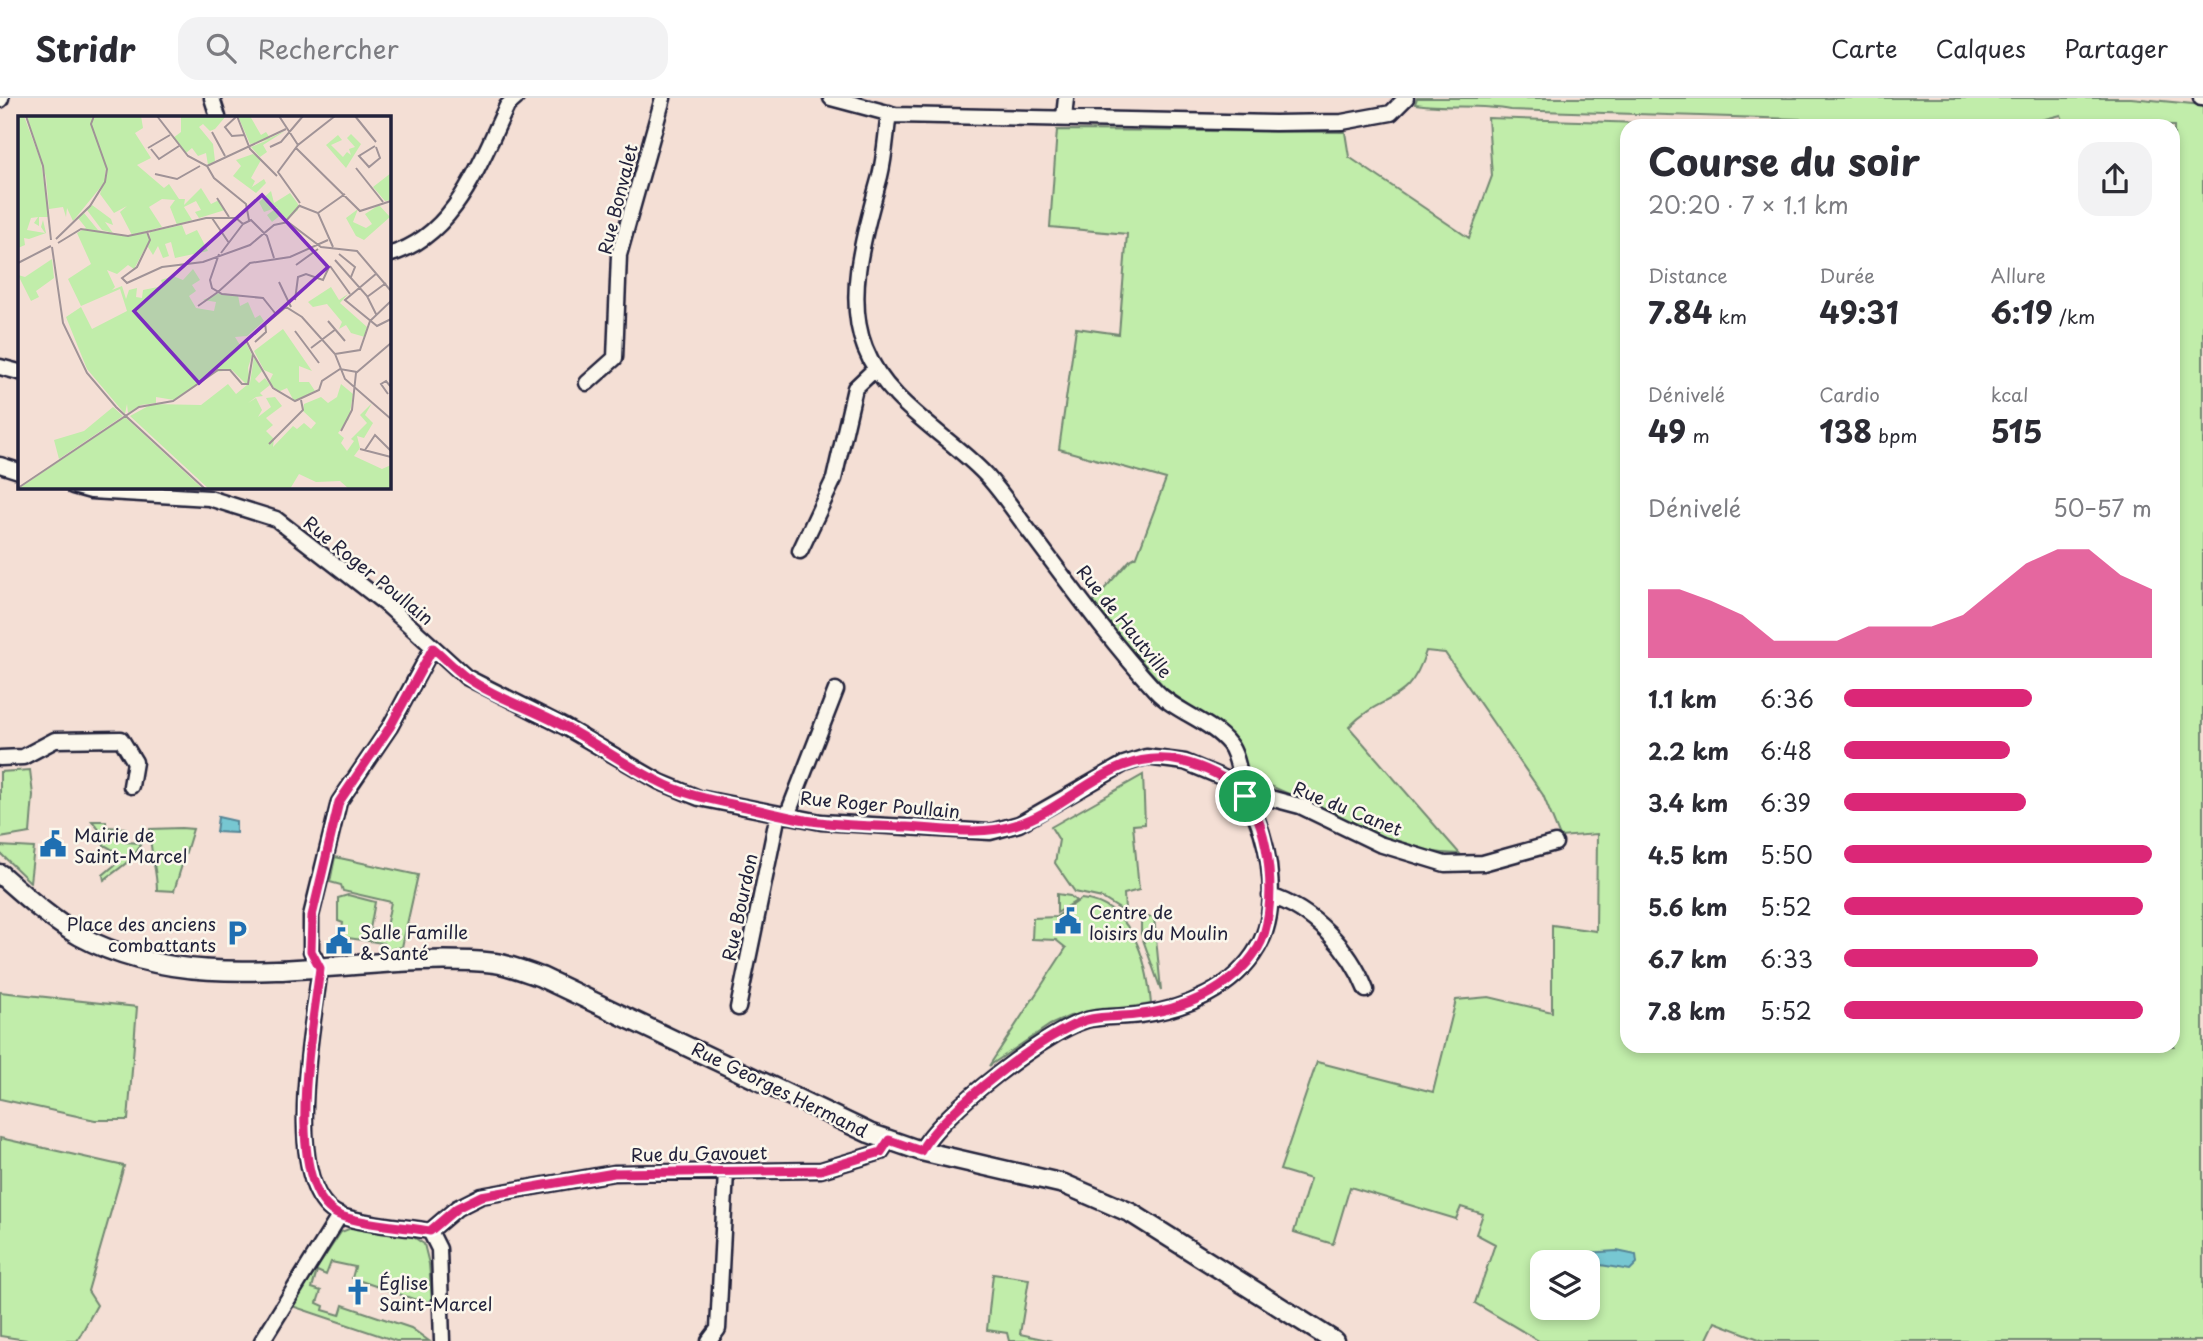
<!DOCTYPE html>
<html lang="fr">
<meta charset="utf-8">
<style>
body{margin:0;font-family:"Playpen Sans",sans-serif;background:#f2f2f3;color:#2b2b33;height:100vh;display:flex;flex-direction:column;font-size:26px;white-space:nowrap}
*{box-sizing:border-box;margin:0}
p{font-size:23px;color:#7c7c81}
.icon{flex:none;width:38px;height:38px;fill:none;stroke:currentColor;stroke-width:2;stroke-linecap:round;stroke-linejoin:round}
.map{position:relative;flex:1;overflow:hidden}
.panel{position:absolute;left:1620px;top:21px;width:560px;height:934px;display:flex;flex-direction:column;background:#fff;border-radius:21px;box-shadow:0 4px 10px #0003}
.panel>*{flex:none}
.controls{position:absolute;left:1530px;top:1152px;display:grid;gap:14px}
.controls a{display:grid;place-items:center;width:70px;height:70px;border-radius:14px;background:#fff;box-shadow:0 4px 10px #0003;font-size:35px}
.pin{position:absolute;display:grid;place-items:center;width:60px;height:60px;color:#fff;margin:-30px;border:4px solid #fff;border-radius:50%;box-shadow:0 2px 7px #0007}
.round{display:grid;place-items:center;flex:none;width:74px;height:74px;border-radius:21px;background:#f2f2f3}
.head{display:flex;align-items:center;justify-content:space-between;height:119px;padding:0 28px}
h1{font-size:38px;font-weight:700;line-height:52px}
.figures{display:grid;grid-template-columns:repeat(3,1fr);gap:10px;height:119px;padding:7px 28px}
.figures div{display:grid;align-content:center}
.figures b{font-size:30px;font-weight:700}
.figures small{font-size:19px;font-weight:400}
.figures p{font-size:19px}
.chart{height:196px;padding:14px 28px}
.chart p{display:flex;justify-content:space-between}
.chart svg{width:100%;height:126px;margin-top:7px;fill:#db2777;opacity:.7}
ul{padding:0 28px;list-style:none;font-size:23px}
li{display:grid;grid-template-columns:112px 84px 1fr;align-items:center;height:52px}
li i{height:18px;border-radius:9px;background:#db2777}
header{display:flex;align-items:center;gap:42px;box-sizing:border-box;height:98px;padding:0 35px;background:#fff;border-bottom:2px solid #e1e1e2}
header strong{font-size:33px}
nav{display:flex;gap:38px;margin-inline-start:auto;font-size:24px}
.search{width:490px;height:63px;background:#f2f2f3;display:flex;align-items:center;gap:18px;box-sizing:border-box;padding:0 24px;border-radius:21px;color:#7c7c81;font-size:26px}
.map>svg:first-child{display:block}
</style>
<header>
<strong>Stridr</strong>
<div class="search"><svg class="icon" aria-label="search" viewBox="0 0 24 24"><circle cx="10" cy="10" r="6"/><path d="M15 15l6 6"/></svg>Rechercher</div>
<nav><a>Carte</a><a>Calques</a><a>Partager</a></nav>
</header>
<div class="map">
<svg width="2203" height="1243" viewBox="0 0 2203 1243">
<rect width="100%" height="100%" fill="#f4dfd5"/>
<filter id="ink" filterUnits="userSpaceOnUse"><feTurbulence type="fractalNoise" baseFrequency=".0143" numOctaves="2"/><feDisplacementMap in="SourceGraphic" scale="14" xChannelSelector="R" yChannelSelector="G"/><feConvolveMatrix kernelMatrix="1 2 1 2 8 2 1 2 1" color-interpolation-filters="sRGB"/></filter>
<g filter="url(#ink)">
<!-- green -->
<path fill="#c1edaa" stroke="#728872" stroke-width="2" fill-rule="evenodd" d="M 1417,0 L 2131,0 L 2203,7 L 2203,1243 L 1764,1243 L 1715,1224 L 1706,1243 L 1539,1243 L 1475,1205 L 1495,1146 L 1476,1136 L 1483,1116 L 1461,1109 L 1456,1121 L 1350,1089 L 1333,1146 L 1294,1134 L 1310,1081 L 1280,1072 L 1317,964 L 1433,994 L 1456,902 L 1489,899 L 1552,914 L 1552,827 L 1596,833 L 1597,736 L 1560,739 L 1543,697 L 1445,555 L 1426,553 C 1408,610 1384,593 1349,629 L 1460,756 C 1381,756 1319,702 1246,679 L 1222,630 L 1166,591 L 1091,506 L 1130,462 L 1137,458 L 1166,381 L 1059,351 L 1076,230 L 1119,236 L 1127,136 L 1050,129 L 1057,32 L 1345,34 L 1349,59 L 1469,140 L 1492,78 L 1488,20 L 1735,28 L 1628,28 L 1628,948 L 2174,948 L 2174,28 L 2044,28 L 2063,22 L 2061,17 L 2017,28 L 1801,28 L 1800,21 L 1511,12 C 1479,6 1447,11 1415,6 ZM 1542,1164 L 1587,1164 L 1587,1209 L 1542,1209 Z
M 30,672 L 33,697 L 30,735 L 0,740 L 0,674 Z
M 1143,677 L 1145,726 L 1133,727 L 1139,792 L 1124,796 L 1125,812 L 1123,813 L 1102,800 L 1075,794 L 1055,765 L 1059,742 L 1051,729 Z
M 92,723 L 106,723 L 106,729 L 125,730 L 125,744 L 141,745 C 134,763 119,770 104,782 L 103,777 L 116,766 L 117,754 L 104,747 L 102,735 Z
M 181,730 L 193,731 L 174,793 L 157,792 C 157,771 149,751 150,731 Z
M 0,748 L 34,750 L 30,784 L 0,755 Z
M 335,759 L 418,777 L 402,849 L 382,853 L 383,845 L 341,839 L 343,825 L 338,823 L 338,800 L 348,797 L 375,804 L 370,831 L 385,834 L 391,804 L 343,793 L 341,787 L 330,784 Z
M 1057,796 L 1070,798 L 1076,803 L 1057,815 Z
M 1081,801 C 1132,806 1147,861 1151,906 L 1070,918 L 1050,927 L 989,968 L 1066,850 L 1056,842 L 1032,841 L 1033,820 L 1056,819 Z
M 1154,819 L 1161,892 L 1141,836 L 1141,820 Z
M 0,894 L 137,909 L 128,1022 L 95,1022 L 0,1001 Z
M 0,1040 L 124,1068 L 88,1193 L 97,1207 L 77,1243 L 33,1243 L 0,1238 Z
M 354,1129 L 412,1138 L 424,1146 L 429,1166 L 432,1202 L 425,1205 L 352,1180 L 355,1169 L 331,1164 L 326,1177 L 317,1173 L 312,1190 L 321,1193 L 317,1205 L 324,1208 L 323,1212 L 340,1217 L 343,1207 L 411,1230 L 429,1243 L 396,1243 L 292,1208 L 341,1134 Z
M 993,1176 L 1029,1181 L 1020,1236 L 1052,1243 L 1009,1243 L 1007,1235 L 987,1232 Z"/>
<!-- water -->
<path fill="#77c7d2" stroke="#558596" stroke-width="2" d="M 218,719 L 236,723 L 236,735 L 216,734 Z
M 1617,1153 L 1636,1157 L 1637,1165 L 1630,1172 L 1577,1163 L 1584,1155 Z"/>
<g fill="none" stroke-linecap="round" stroke-linejoin="round">
<!-- minor casing -->
<g stroke="#22223b" stroke-width="19">
<path id="minor" d="M 212,0 L 218,19
M 831,0 L 895,17 L 1275,25 L 1342,24 L 1391,15 L 1406,0
M 2201,0 L 2203,0
M 0,2 L 1,0
M 889,15 C 886,36 885,58 880,78 C 866,130 844,197 865,250 C 886,305 946,335 985,376 C 1003,395 1017,418 1033,438 C 1072,490 1111,544 1155,592 C 1175,614 1211,623 1229,646 C 1238,657 1240,680 1244,693 C 1247,702 1252,710 1256,719 C 1271,755 1279,813 1258,849 C 1234,891 1186,911 1140,917 C 1124,919 1107,918 1091,921 C 1052,928 938,1017 921,1053
M 1064,19 L 1066,0
M 388,157 C 455,139 480,64 507,8 L 516,0
M 0,269 L 19,274
M 587,285 L 615,260 L 619,157 L 663,0
M 0,367 L 19,373
M 73,388 L 91,393 L 209,400 L 276,421 L 387,507 L 466,579 L 565,629 L 660,684 L 699,700 L 821,724 L 990,734 L 1019,726 L 1124,666 L 1146,659 L 1185,664 L 1226,681 L 1244,697
M 800,453 L 834,381 L 855,290 L 875,271
M 433,549 L 390,629 L 339,704 L 311,818 L 311,853 L 320,870 C 314,924 280,1090 339,1117 C 359,1126 407,1129 430,1133 L 439,1151 L 442,1243
M 0,660 L 23,659 L 55,642 L 121,641 L 135,664 L 131,688
M 1248,704 L 1270,700 L 1300,708 L 1379,746 L 1445,766 L 1483,765 L 1555,745
M 787,718 L 836,592
M 1270,798 C 1313,811 1350,851 1366,892
M 738,910 L 778,716
M 430,1133 L 457,1110 L 481,1098 L 614,1075 L 821,1072 L 881,1054 L 889,1042
M 262,1243 L 340,1117
M 709,1243 L 718,1231 L 726,1074"/>
</g>
<!-- tertiary casing -->
<g stroke="#22223b" stroke-width="23">
<path id="tertiary" d="M 0,776 C 25,798 51,822 80,838 C 205,906 361,851 495,865 C 510,867 526,874 541,879 L 869,1035 L 921,1053 L 1064,1086 L 1131,1115 L 1334,1243"/>
</g>
<!-- minor -->
<use href="#minor" stroke="#fbf7ec" stroke-width="14"/>
<!-- tertiary -->
<use href="#tertiary" stroke="#fbf7ec" stroke-width="18"/>
</g>
</g>
<g fill="none" stroke-linecap="round" stroke-linejoin="round" filter="url(#ink)">
<!-- route casing -->
<g stroke="#fff" stroke-width="14">
<path id="route" d="M 433,550 C 444,559 454,570 466,579 C 494,599 532,611 563,628 C 596,645 625,667 658,683 C 684,697 713,702 741,708 C 767,713 793,721 820,724 C 848,728 878,728 907,729 C 943,731 981,738 1015,727 C 1073,709 1114,648 1180,663 C 1202,668 1229,680 1244,696 C 1271,727 1279,815 1258,850 C 1231,893 1183,912 1135,917 C 1120,919 1105,918 1091,921 C 1052,928 938,1017 921,1053 L 889,1042 L 881,1054 L 821,1072 L 614,1075 L 481,1098 L 457,1110 L 430,1133 C 407,1129 359,1126 339,1117 C 280,1089 314,924 320,870 L 311,853 L 312,818 L 339,704 L 390,629 Z"/>
</g>
<!-- route -->
<use href="#route" stroke="#db2777" stroke-width="9"/>
</g>
<!-- icons -->
<defs>
<g id="civic-bare" transform="scale(2.1)"><path d="M-.6-6.5H3V-4.5H.6V-3L4-1V1h2V6H-6V1h2V-1L-.6-3ZM-1.2 2.5V6h2.4V2.5Z" fill="#1f6fb2" stroke="#fbf7ec" stroke-width="2.5" paint-order="stroke"/></g>
<g id="parking-bare" transform="scale(2.1)"><path d="M-3.5-5.5H1a3.5 3.5 0 0 1 0 7H-1V5.5H-3.5ZM-1-3.4V-.6H.8a1.4 1.4 0 0 0 0-2.8Z" fill="#1f6fb2" stroke="#fbf7ec" stroke-width="2.5" paint-order="stroke"/></g>
<g id="church-bare" transform="scale(2.1)"><path d="M-1.2-6h2.4v3.5h3.3v2.4h-3.3V6h-2.4V-.1h-3.3v-2.4h3.3Z" fill="#1f6fb2" stroke="#fbf7ec" stroke-width="2.5" paint-order="stroke"/></g>
</defs>
<g fill-rule="evenodd">
<use href="#civic-bare" x="53" y="746"/>
<use href="#civic-bare" x="1068" y="823"/>
<use href="#parking-bare" x="237" y="835"/>
<use href="#civic-bare" x="339" y="843"/>
<use href="#church-bare" x="358" y="1194"/>
</g>
<g text-anchor="middle" dominant-baseline="central" stroke-width="5" stroke-linejoin="round" paint-order="stroke">
<!-- street labels -->
<g font-size="18" fill="#22223b" stroke="#fbf7ec">
<text transform="translate(617 101) rotate(-76)">Rue Bonvalet</text>
<text transform="translate(369 472) rotate(39)">Rue Roger Poullain</text>
<text transform="translate(1125 523) rotate(51)">Rue de Hautville</text>
<text transform="translate(880 706) rotate(5)">Rue Roger Poullain</text>
<text transform="translate(1348 710) rotate(22)">Rue du Canet</text>
<text transform="translate(739 809) rotate(-78)">Rue Bourdon</text>
<text transform="translate(780 991) rotate(26)">Rue Georges Hermand</text>
<text transform="translate(699 1055) rotate(-1)">Rue du Gavouet</text>
</g>
<!-- poi labels -->
<g font-size="18" fill="#22223b" stroke="#fbf7ec" text-anchor="start">
<text x="74" y="736">Mairie de<tspan x="74" dy="21">Saint-Marcel</tspan></text>
<text x="1089" y="813">Centre de<tspan x="1089" dy="21">loisirs du Moulin</tspan></text>
<text x="216" y="825" text-anchor="end">Place des anciens<tspan x="216" dy="21">combattants</tspan></text>
<text x="360" y="833">Salle Famille<tspan x="360" dy="21">&amp; Santé</tspan></text>
<text x="379" y="1184">Église<tspan x="379" dy="21">Saint-Marcel</tspan></text>
</g>
</g>
<!-- overview -->
<g transform="translate(18 18)">
<rect width="373" height="373" fill="#f4dfd5"/>
<path d="M 0,0 L 6,0 L 23,46 L 31,101 L 21,101 L 21,110 L 16,107 L 20,101 L 13,102 L 9,114 L 27,117 L 23,111 L 25,104 L 28,117 L 11,123 L 6,122 L 7,129 L 0,132 ZM 9,0 L 75,0 L 88,52 L 86,67 L 55,105 L 49,92 L 48,101 L 45,91 L 31,93 L 28,61 ZM 77,0 L 123,0 L 125,12 L 117,17 L 133,42 L 119,49 L 146,72 L 151,68 L 161,83 L 167,83 L 166,89 L 183,72 L 193,88 L 201,84 L 207,94 L 181,102 L 177,96 L 183,94 L 178,85 L 166,91 L 174,104 L 159,109 L 152,91 L 157,84 L 144,83 L 131,91 L 144,111 L 114,119 L 102,96 L 109,90 L 96,97 L 82,78 L 89,55 L 74,11 ZM 163,0 L 208,0 L 197,13 L 192,15 L 185,8 L 181,11 L 195,28 L 197,45 L 190,49 L 188,37 L 180,40 L 174,32 L 168,37 L 155,22 L 163,16 ZM 220,0 L 232,0 L 243,19 L 248,16 L 252,22 L 267,15 L 245,29 L 249,36 L 242,41 L 233,31 L 250,24 L 232,28 ZM 333,18 L 343,28 L 328,52 L 308,29 L 320,19 L 324,24 L 313,29 L 325,41 L 329,36 L 333,39 L 331,33 L 337,31 L 329,22 ZM 235,38 L 243,44 L 233,62 L 237,65 L 234,71 L 246,63 L 248,67 L 238,77 L 215,60 L 223,50 L 218,44 ZM 373,57 L 373,84 L 367,85 L 355,71 ZM 253,75 L 256,87 L 272,77 L 280,88 L 280,94 L 269,104 L 264,98 L 254,106 L 249,99 L 260,91 L 246,96 L 241,86 ZM 74,89 L 93,103 L 95,109 L 87,106 L 95,117 L 84,114 L 69,94 ZM 361,89 L 372,101 L 346,124 L 338,120 L 328,102 L 340,93 L 335,106 L 348,112 L 354,108 L 347,98 ZM 66,97 L 80,114 L 106,120 L 128,117 L 132,123 L 116,153 L 110,149 L 99,158 L 89,154 L 97,171 L 94,174 L 104,170 L 108,183 L 111,174 L 119,172 L 118,181 L 124,182 L 125,174 L 145,170 L 143,164 L 155,160 L 165,164 L 175,153 L 182,164 L 174,169 L 178,175 L 171,180 L 178,192 L 196,195 L 198,186 L 185,184 L 201,177 L 220,179 L 222,190 L 230,186 L 237,202 L 242,199 L 246,205 L 229,220 L 217,221 L 222,229 L 227,225 L 234,239 L 230,252 L 232,267 L 236,240 L 244,255 L 237,263 L 241,267 L 247,262 L 252,269 L 242,277 L 245,280 L 238,281 L 230,287 L 238,282 L 244,294 L 240,301 L 253,291 L 248,282 L 257,281 L 264,290 L 248,302 L 255,309 L 248,315 L 256,323 L 255,331 L 275,310 L 279,313 L 286,307 L 293,313 L 298,307 L 285,295 L 286,288 L 303,281 L 310,287 L 319,281 L 323,268 L 335,278 L 331,303 L 320,317 L 326,322 L 323,327 L 329,335 L 336,325 L 333,323 L 349,307 L 342,299 L 354,287 L 347,299 L 355,307 L 346,322 L 339,320 L 342,332 L 336,340 L 364,353 L 373,349 L 373,373 L 331,373 L 322,365 L 298,366 L 281,358 L 272,373 L 191,373 L 112,300 L 134,288 L 183,289 L 210,268 L 218,278 L 229,269 L 214,254 L 197,256 L 156,284 L 138,281 L 138,287 L 123,289 L 110,297 L 109,288 L 107,298 L 69,253 L 48,201 L 63,191 L 74,213 L 109,195 L 102,173 L 63,190 L 50,163 L 73,148 L 59,117 L 68,112 L 60,102 ZM 164,109 L 168,119 L 179,114 L 190,135 L 157,142 L 153,126 L 147,128 L 151,140 L 145,142 L 140,130 L 135,139 L 130,131 L 132,116 ZM 34,143 L 36,162 L 18,175 L 21,181 L 13,185 L 0,159 L 7,161 ZM 313,171 L 321,184 L 330,178 L 322,187 L 349,211 L 347,221 L 333,217 L 328,209 L 321,213 L 324,206 L 309,188 L 295,191 L 290,186 ZM 265,213 L 294,255 L 281,250 L 281,266 L 291,266 L 297,275 L 276,285 L 269,272 L 260,276 L 251,266 L 255,258 L 246,254 L 236,235 ZM 95,291 L 105,300 L 41,343 L 36,324 L 66,315 ZM 107,301 L 185,373 L 0,373 Z" fill="#c1edaa"/>
<path fill="none" stroke="#a09397" stroke-width="2" d="M 8,0 L 25,50 L 33,124M 139,0 L 170,40 L 189,50 L 196,62 L 228,88 L 231,104M 219,0 L 232,33 L 259,60M 219,0 L 207,11 L 214,20 L 227,19M 261,0 L 280,29M 337,0 L 358,26M 194,16 L 207,40M 357,30 L 341,40 L 351,51 L 362,42 L 358,31M 252,31 L 263,26 L 285,0M 130,32 L 152,19M 278,32 L 342,95 L 373,85M 133,33 L 141,43 L 161,30M 189,50 L 268,13M 338,52 L 365,86M 137,58 L 159,63 L 182,50M 199,82 L 211,101M 282,87 L 260,56 L 280,29 L 317,0M 282,90 L 300,97 L 315,131M 300,97 L 327,78M 194,102 L 211,127M 267,106 L 282,89M 129,116 L 188,102 L 218,102 L 225,108 L 233,104 L 249,120 L 256,142M 38,123 L 72,90 L 87,66 L 89,53 L 73,8 L 76,0M 40,127 L 63,113 L 110,120 L 129,116 L 132,124 L 119,151 L 104,162 L 109,167 L 144,151 L 185,146 L 232,129 L 256,109 L 270,106 L 303,131 L 339,135 L 373,175M 34,131 L 45,207 L 69,257 L 98,291 L 187,373M 203,137 L 225,108M 201,138 L 192,164 L 194,172 L 204,178 L 245,182 L 257,197M 321,138 L 337,151 L 333,161M 317,144 L 349,180 L 358,198M 0,147 L 33,130M 278,149 L 300,133M 312,150 L 332,178M 359,157 L 327,184 L 359,210 L 373,203M 261,166 L 273,191M 200,176 L 232,147 L 272,141 L 310,124M 349,181 L 368,167M 277,184 L 280,161 L 288,158 L 305,164 L 311,151M 180,190 L 200,176M 310,205 L 327,225M 277,215 L 301,247M 237,226 L 248,216 L 247,206M 293,232 L 318,213M 235,238 L 255,272 L 277,285 L 301,274 L 304,265 L 322,253 L 339,256M 317,238 L 342,234 L 352,205 L 373,185M 370,278 L 363,268 L 368,265 L 373,271M 323,315 L 334,294 L 338,257 L 373,227M 251,328 L 285,294 L 283,284M 342,333 L 373,341M 347,334 L 357,319 L 373,335M 0,372 L 121,291 L 155,285 L 200,254 L 212,254 L 224,268 L 230,268 L 235,238 L 228,224 L 268,191 L 284,201 L 317,238 L 327,263 L 373,303"/>
<path fill="#7b2cbf" fill-opacity="0.15" stroke="#7b2cbf" stroke-width="3.5" d="M 244,79 L 310,151 L 181,267 L 116,195 Z"/>
<rect width="373" height="373" fill="none" stroke="#22223b" stroke-width="3.5"/>
</g>
</svg>
<div class="controls">
<a><svg class="icon" aria-label="layers" viewBox="0 0 24 24"><path d="M12 4l9 5-9 5-9-5zM3 14l9 5 9-5"/></svg></a>
</div>
<div class="pin" style="left:1245px;top:698px;background:#1e9e55"><svg class="icon" aria-label="arrive" viewBox="0 0 24 24"><path d="M6 21V4h12l-3 4 3 4H6"/></svg></div>
<section class="panel">
<div class="head"><div><h1>Course du soir</h1><p>20:20 · 7 × 1.1 km</p></div><a class="round"><svg class="icon" aria-label="share" viewBox="0 0 24 24"><path d="M12 15V3M7 8l5-5 5 5M5 13v7h14v-7"/></svg></a></div>
<div class="figures">
<div><p>Distance</p><b>7.84<small> km</small></b></div>
<div><p>Durée</p><b>49:31</b></div>
<div><p>Allure</p><b>6:19<small> /km</small></b></div>
</div>
<div class="figures">
<div><p>Dénivelé</p><b>49<small> m</small></b></div>
<div><p>Cardio</p><b>138<small> bpm</small></b></div>
<div><p>kcal</p><b>515</b></div>
</div>
<div class="chart"><p><span>Dénivelé</span>50–57 m</p>
<svg viewBox="0 0 160 44" preserveAspectRatio="none"><path d="M0 44V20L10 20L20 24L30 29L40 38L50 38L60 38L70 33L80 33L90 33L100 29L110 20L120 11L130 6L140 6L150 15L160 20V44z"/></svg>
</div>
<ul>
<li><b>1.1 km</b>6:36<i style="width:61%"></i></li>
<li><b>2.2 km</b>6:48<i style="width:54%"></i></li>
<li><b>3.4 km</b>6:39<i style="width:59%"></i></li>
<li><b>4.5 km</b>5:50<i style="width:100%"></i></li>
<li><b>5.6 km</b>5:52<i style="width:97%"></i></li>
<li><b>6.7 km</b>6:33<i style="width:63%"></i></li>
<li><b>7.8 km</b>5:52<i style="width:97%"></i></li>
</ul>
</section>
</div>
